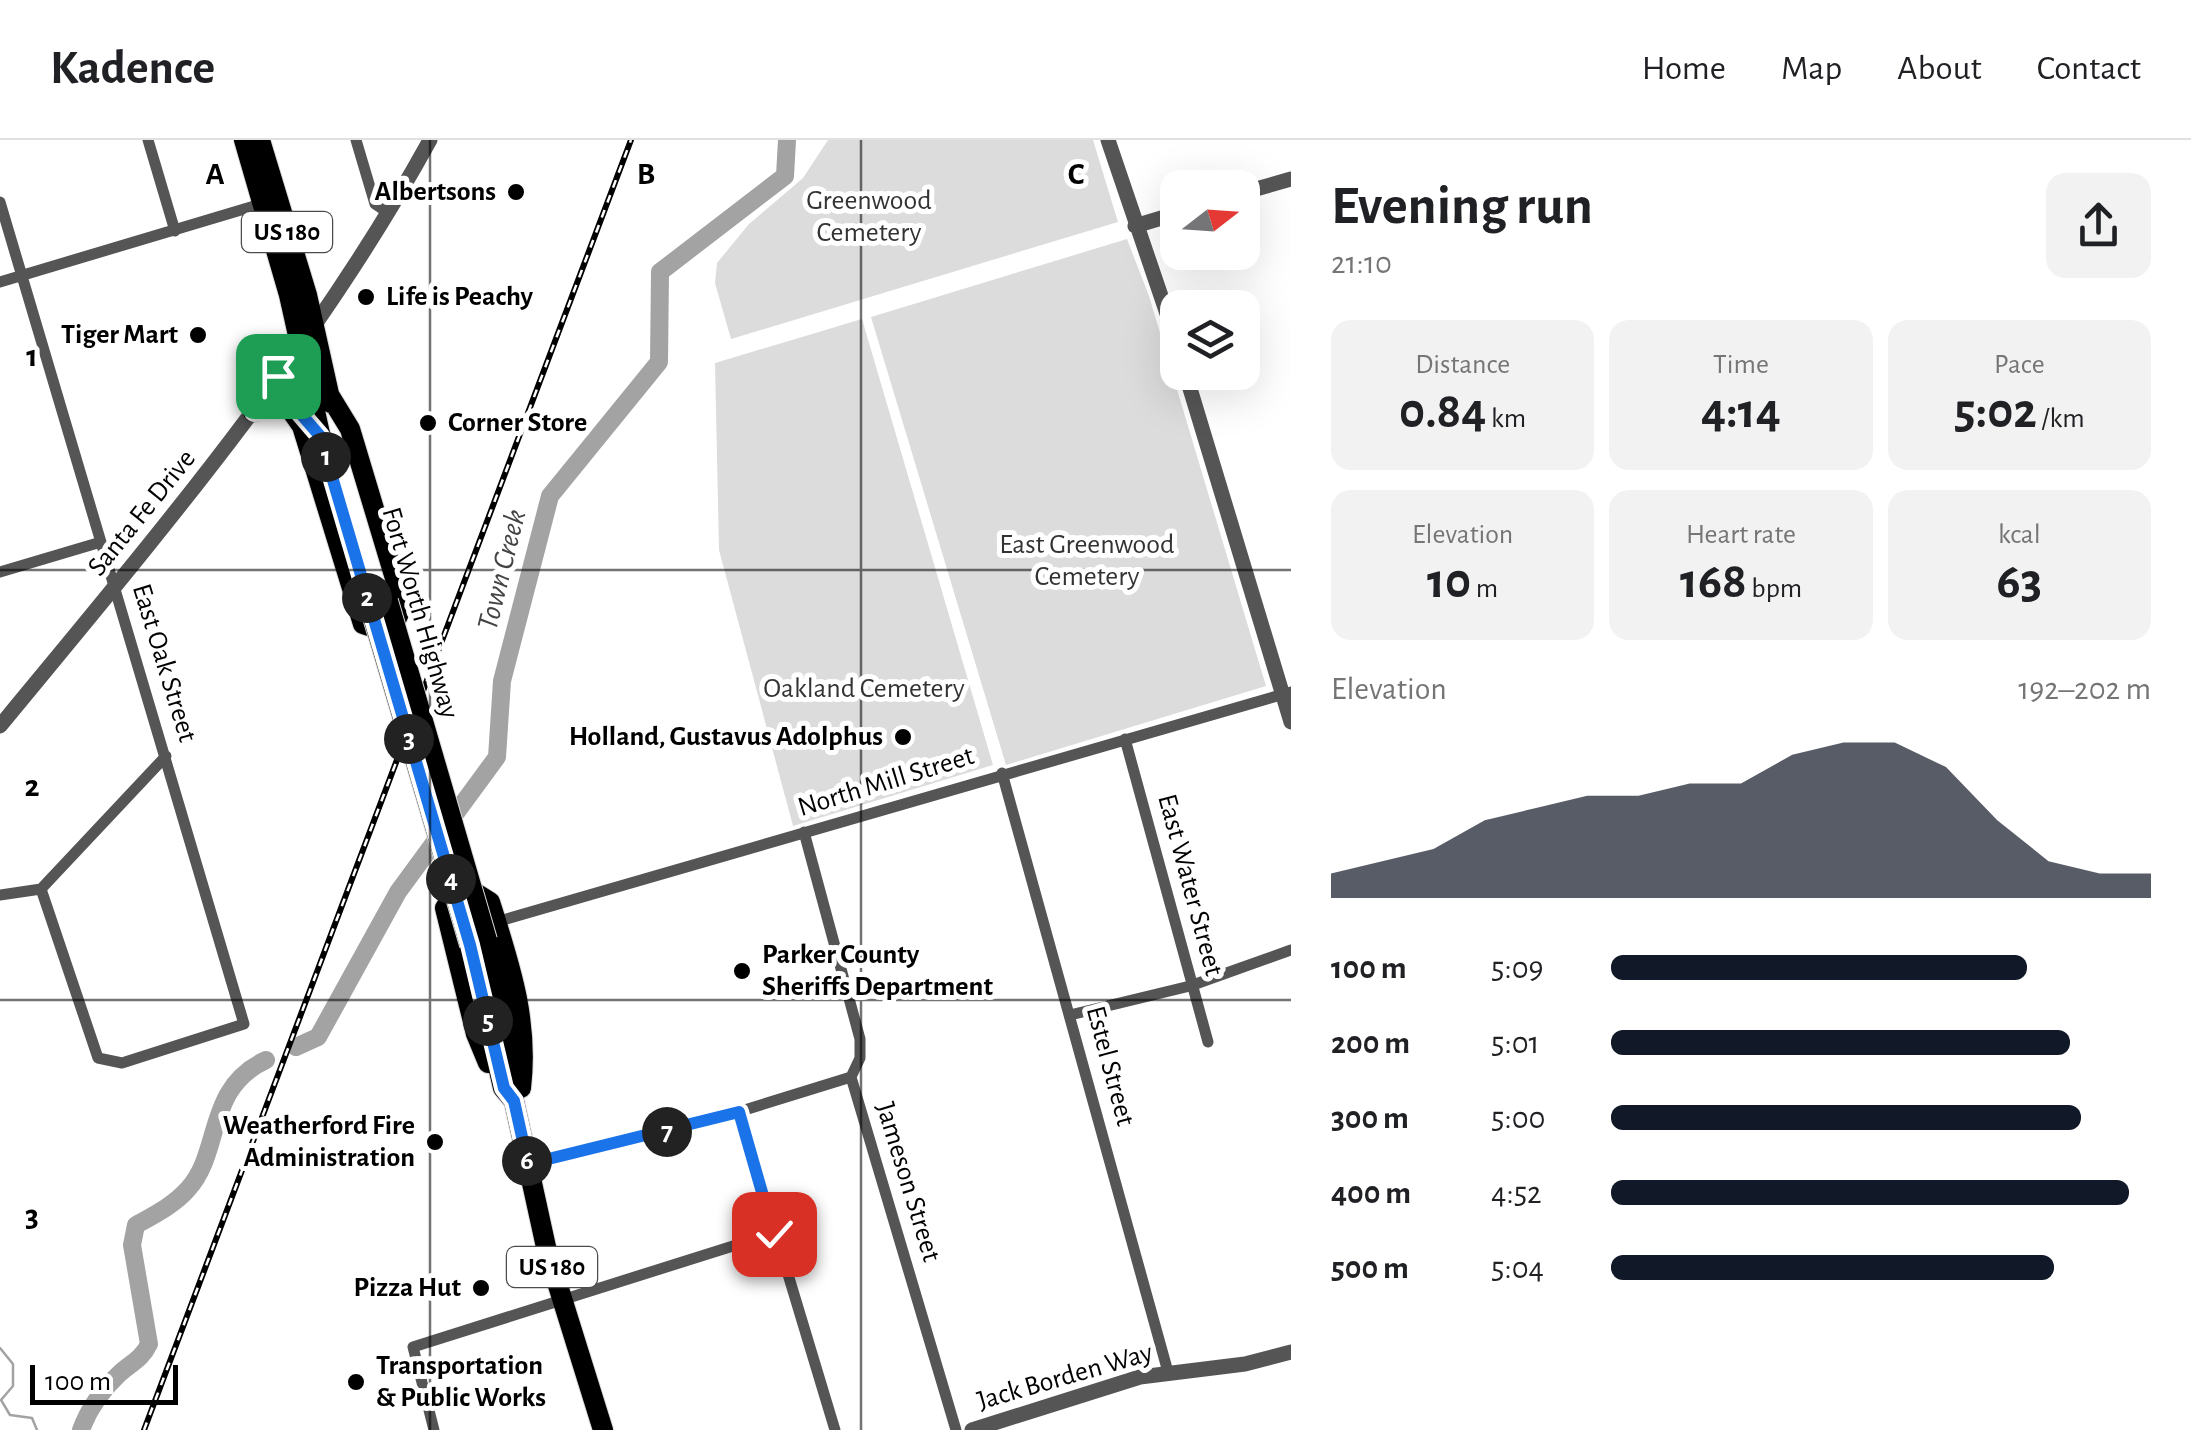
<!DOCTYPE html>
<meta charset="utf-8">
<style>
body{margin:0;font-family:"Alegreya Sans",sans-serif;background:#f2f2f2;color:#202124;height:100vh;display:flex;flex-direction:column;font-size:38px;white-space:nowrap}
*{box-sizing:border-box;margin:0}
p{font-size:32px;color:#757577}
.icon{flex:none;width:55px;height:55px;fill:none;stroke:currentColor;stroke-width:2;stroke-linecap:round;stroke-linejoin:round}
.map{position:relative;flex:1;overflow:hidden}
.details{display:flex;flex-direction:column;background:#fff;width:900px}
.details>*{flex:none}
.needle{width:65px;rotate:73deg}
.buttons{position:absolute;left:1160px;top:30px;display:grid;gap:20px}
.buttons a{display:grid;place-items:center;width:100px;height:100px;border-radius:20px;background:#fff;box-shadow:0 10px 40px #0002;font-size:50px}
.scale{position:absolute;left:30px;bottom:25px;width:148px;box-sizing:border-box;padding-left:10px;border:5px solid #000;border-top:0;font-size:28px;line-height:35px;white-space:nowrap;color:#000;-webkit-text-stroke:8px #fff;paint-order:stroke}
.pin{position:absolute;display:grid;place-items:center;width:85px;height:85px;color:#fff;margin:-42px;border-radius:20px;box-shadow:0 5px 15px #0006}
.km{position:absolute;width:50px;height:50px;margin:-25px;border-radius:50%;background:#222;color:#fff;font-size:28px;line-height:50px;text-align:center}
.round{display:grid;place-items:center;flex:none;width:105px;height:105px;border-radius:20px;background:#f2f2f2}
.head{display:flex;align-items:center;justify-content:space-between;height:170px;padding:0 40px}
h1{font-size:55px;font-weight:600;line-height:75px}
.figures{display:grid;grid-template-columns:repeat(3,1fr);gap:15px;height:170px;padding:10px 40px}
.figures div{display:grid;align-content:center;border-radius:20px;background:#f2f2f2;text-align:center}
.figures b{font-size:50px;font-weight:600}
.figures small{font-size:28px;font-weight:400}
.figures p{font-size:28px}
.chart{height:280px;padding:20px 40px}
.chart p{display:flex;justify-content:space-between}
.chart svg{width:100%;height:180px;margin-top:10px;fill:#111827;opacity:.7}
ul{padding:0 40px;list-style:none;font-size:32px}
li{display:grid;grid-template-columns:160px 120px 1fr;align-items:center;height:75px}
li i{height:25px;border-radius:12px;background:#111827}
header{display:flex;align-items:center;gap:60px;box-sizing:border-box;height:140px;padding:0 50px;background:#fff;border-bottom:2px solid #e0e0e0}
header strong{font-size:48px}
nav{display:flex;gap:55px;margin-inline-start:auto;font-size:35px}
main{display:flex;flex:1;min-height:0}
.map>svg:first-child{display:block}
</style>
<header>
<strong>Kadence</strong>
<nav><a>Home</a><a>Map</a><a>About</a><a>Contact</a></nav>
</header>
<main>
<div class="map">
<svg width="1291" height="1290" viewBox="0 0 1291 1290">
<rect width="100%" height="100%" fill="#fff"/>
<!-- green -->
<path fill="#dcdcdc" d="M 828,0 L 1093,0 L 1118,82 L 731,199 L 715,143 L 717,123 L 749,84 L 803,38 Z
M 1127,99 L 1149,156 L 1266,546 L 1006,625 L 871,177 Z
M 862,179 L 993,625 L 793,686 L 719,410 L 715,223 Z"/>
<g fill="none" stroke-linecap="round" stroke-linejoin="round">
<!-- stream -->
<path stroke="#a3a3a3" stroke-width="2.5" d="M 0,1208 L 13,1224 L 13,1246 L 1,1260 L 10,1275 L 32,1278 L 37,1290"/>
<!-- river -->
<path stroke="#a3a3a3" stroke-width="18" d="M 296,907 L 318,897 L 398,752 L 497,617 L 502,541 L 550,356 L 659,222 L 660,132 L 785,36 L 787,0
M 81,1290 C 89,1268 102,1250 119,1234 C 131,1223 142,1219 149,1204 L 132,1105 L 136,1085 C 154,1075 174,1065 188,1049 C 222,1012 205,948 266,920"/>
<!-- primary casing -->
<g stroke="#dbdbdb" stroke-width="22">
<path id="primary" d="M 244,0 L 289,155 L 325,316
M 260,0 L 307,155 L 331,263
M 288,266 L 302,286 L 363,484 L 375,488 L 395,482 L 403,465 L 350,289 L 328,253
M 253,272 L 277,266 L 300,270
M 487,800 L 517,931
M 470,805 L 503,948 L 514,961 L 546,1107 L 603,1290
M 488,923 L 476,894 L 445,768 L 453,757 L 474,752 L 490,762 C 510,825 529,881 521,948"/>
</g>
<!-- minor -->
<path stroke="#555" stroke-width="11" d="M 148,0 L 175,91
M 356,0 L 375,64 L 387,72
M 0,62 L 244,884 L 122,923 L 98,918 L 41,749
M 0,142 L 264,63
M 0,432 L 101,402
M 1125,599 L 1208,902
M 1002,633 L 1168,1232
M 804,692 L 860,899 L 860,918 L 851,937 L 956,1290
M 0,755 L 41,749 L 166,616
M 496,782 L 1291,552
M 1070,875 L 1190,846 L 1291,810
M 739,972 L 835,1290
M 528,1024 L 709,981 L 851,937
M 434,1290 L 413,1207 L 774,1093"/>
<!-- tertiary -->
<path stroke="#555" stroke-width="15" d="M 1108,0 L 1178,206
M 1242,53 L 1291,39
M 1135,86 L 1178,73
M 1185,232 L 1291,582
M 0,586 C 154,399 313,213 430,0
M 972,1290 L 1140,1237 L 1245,1224 L 1291,1212"/>
<!-- primary -->
<use href="#primary" stroke="#000" stroke-width="20"/>
<!-- rail casing -->
<g stroke="#000" stroke-width="6">
<path id="rail" d="M 144,1290 L 631,0"/>
</g>
<!-- rail -->
<use href="#rail" stroke="#fff" stroke-width="2.5" stroke-dasharray="8" stroke-linecap="butt"/>
<!-- primary-bridge casing -->
<g stroke="#dbdbdb" stroke-width="22" stroke-linecap="butt">
<path id="primary-bridge" d="M 388,461 L 487,800
M 370,467 L 470,805"/>
</g>
<!-- primary-bridge -->
<use href="#primary-bridge" stroke="#000" stroke-width="20"/>
</g>
<g fill="none" stroke-linecap="round" stroke-linejoin="round">
<!-- route casing -->
<g stroke="#fff" stroke-width="20">
<path id="route" d="M 278,236 L 254,272 L 295,267 L 320,296 L 470,805 L 504,948 L 514,961 L 528,1024 L 739,972 L 774,1094"/>
</g>
<!-- route -->
<use href="#route" stroke="#1a73e8" stroke-width="12"/>
</g>
<!-- grid -->
<path fill="none" stroke="#000" stroke-width="2.5" stroke-opacity="0.55" d="M 430,0 L 430,1290M 861,0 L 861,1290M 0,430 L 1291,430M 0,860 L 1291,860"/>
<!-- markers -->
<g fill="#000" stroke="#fff" stroke-width="4">
<circle cx="516" cy="52" r="10"/>
<circle cx="366" cy="157" r="10"/>
<circle cx="198" cy="195" r="10"/>
<circle cx="428" cy="283" r="10"/>
<circle cx="903" cy="597" r="10"/>
<circle cx="742" cy="831" r="10"/>
<circle cx="435" cy="1002" r="10"/>
<circle cx="481" cy="1148" r="10"/>
<circle cx="356" cy="1242" r="10"/>
</g>
<g text-anchor="middle" dominant-baseline="central" stroke-width="10" stroke-linejoin="round" paint-order="stroke">
<!-- shield labels -->
<g fill="#fff" stroke="#4c4c4c" stroke-width="2.5">
<rect x="242" y="72" width="90" height="40" rx="8"/>
<rect x="507" y="1107" width="90" height="40" rx="8"/>
</g>
<g font-size="25" font-weight="bold" fill="#000">
<text x="287" y="92">US 180</text>
<text x="552" y="1127">US 180</text>
</g>
<!-- poi labels -->
<g font-size="28" font-weight="bold" fill="#000" stroke="#fff" text-anchor="end">
<text x="496" y="52">Albertsons</text>
<text x="386" y="157" text-anchor="start">Life is Peachy</text>
<text x="178" y="195">Tiger Mart</text>
<text x="448" y="283" text-anchor="start">Corner Store</text>
<text x="883" y="597">Holland, Gustavus Adolphus</text>
<text x="762" y="815" text-anchor="start">Parker County<tspan x="762" dy="32">Sheriffs Department</tspan></text>
<text x="415" y="986">Weatherford Fire<tspan x="415" dy="32">Administration</tspan></text>
<text x="461" y="1148">Pizza Hut</text>
<text x="376" y="1226" text-anchor="start">Transportation<tspan x="376" dy="32">&amp; Public Works</tspan></text>
</g>
<!-- park labels -->
<g font-size="28" fill="#333" stroke="#fff">
<text x="869" y="61">Greenwood<tspan x="869" dy="32">Cemetery</tspan></text>
<text x="1087" y="405">East Greenwood<tspan x="1087" dy="32">Cemetery</tspan></text>
<text x="864" y="549">Oakland Cemetery</text>
</g>
<!-- street labels -->
<g font-size="28" fill="#000" stroke="#fff">
<text transform="translate(142 373) rotate(-51)">Santa Fe Drive</text>
<text transform="translate(420 473) rotate(74)">Fort Worth Highway</text>
<text transform="translate(164 523) rotate(73)">East Oak Street</text>
<text transform="translate(886 642) rotate(-17)">North Mill Street</text>
<text transform="translate(1190 745) rotate(75)">East Water Street</text>
<text transform="translate(1110 926) rotate(75)">Estel Street</text>
<text transform="translate(908 1042) rotate(73)">Jameson Street</text>
<text transform="translate(1065 1237) rotate(-16)">Jack Borden Way</text>
</g>
<!-- water labels -->
<g font-size="30" font-style="italic" fill="#444" stroke="#fff">
<text transform="translate(502 430) rotate(-76)">Town Creek</text>
</g>
</g>
<g font-size="32" text-anchor="middle" font-weight="bold" fill="#000" stroke="#fff" stroke-width="10" stroke-linejoin="round" paint-order="stroke">
<text x="215" y="44">A</text>
<text x="646" y="44">B</text>
<text x="1076" y="44">C</text>
<text x="32" y="226">1</text>
<text x="32" y="656">2</text>
<text x="32" y="1086">3</text>
</g>
</svg>
<div class="buttons">
<a><svg class="needle" viewBox="-14 -14 28 28"><path d="M0-13l5 13h-10z" fill="#e53935"/><path d="M0 13l5-13h-10z" fill="#757577"/></svg></a>
<a><svg class="icon" aria-label="layers" viewBox="0 0 24 24"><path d="M12 4l9 5-9 5-9-5zM3 14l9 5 9-5"/></svg></a>
</div>
<div class="scale">100 m</div>
<div class="pin" style="left:278px;top:236px;background:#1e9e55"><svg class="icon" aria-label="arrive" viewBox="0 0 24 24"><path d="M6 21V4h12l-3 4 3 4H6"/></svg></div>
<div class="pin" style="left:774px;top:1094px;background:#d93025"><svg class="icon" aria-label="check" viewBox="0 0 24 24"><path d="M5 12l5 5 9-10"/></svg></div>
<b class="km" style="left:326px;top:317px">1</b>
<b class="km" style="left:367px;top:458px">2</b>
<b class="km" style="left:409px;top:599px">3</b>
<b class="km" style="left:451px;top:739px">4</b>
<b class="km" style="left:488px;top:881px">5</b>
<b class="km" style="left:527px;top:1021px">6</b>
<b class="km" style="left:667px;top:992px">7</b>
</div>
<section class="details">
<div class="head"><div><h1>Evening run</h1><p>21:10</p></div><a class="round"><svg class="icon" aria-label="share" viewBox="0 0 24 24"><path d="M12 15V3M7 8l5-5 5 5M5 13v7h14v-7"/></svg></a></div>
<div class="figures">
<div><p>Distance</p><b>0.84<small> km</small></b></div>
<div><p>Time</p><b>4:14</b></div>
<div><p>Pace</p><b>5:02<small> /km</small></b></div>
</div>
<div class="figures">
<div><p>Elevation</p><b>10<small> m</small></b></div>
<div><p>Heart rate</p><b>168<small> bpm</small></b></div>
<div><p>kcal</p><b>63</b></div>
</div>
<div class="chart"><p><span>Elevation</span>192–202 m</p>
<svg viewBox="0 0 160 44" preserveAspectRatio="none"><path d="M0 44V38L10 35L20 32L30 25L40 22L50 19L60 19L70 16L80 16L90 9L100 6L110 6L120 12L130 25L140 35L150 38L160 38V44z"/></svg>
</div>
<ul>
<li><b>100 m</b>5:09<i style="width:77%"></i></li>
<li><b>200 m</b>5:01<i style="width:85%"></i></li>
<li><b>300 m</b>5:00<i style="width:87%"></i></li>
<li><b>400 m</b>4:52<i style="width:96%"></i></li>
<li><b>500 m</b>5:04<i style="width:82%"></i></li>
</ul>
</section>
</main>
